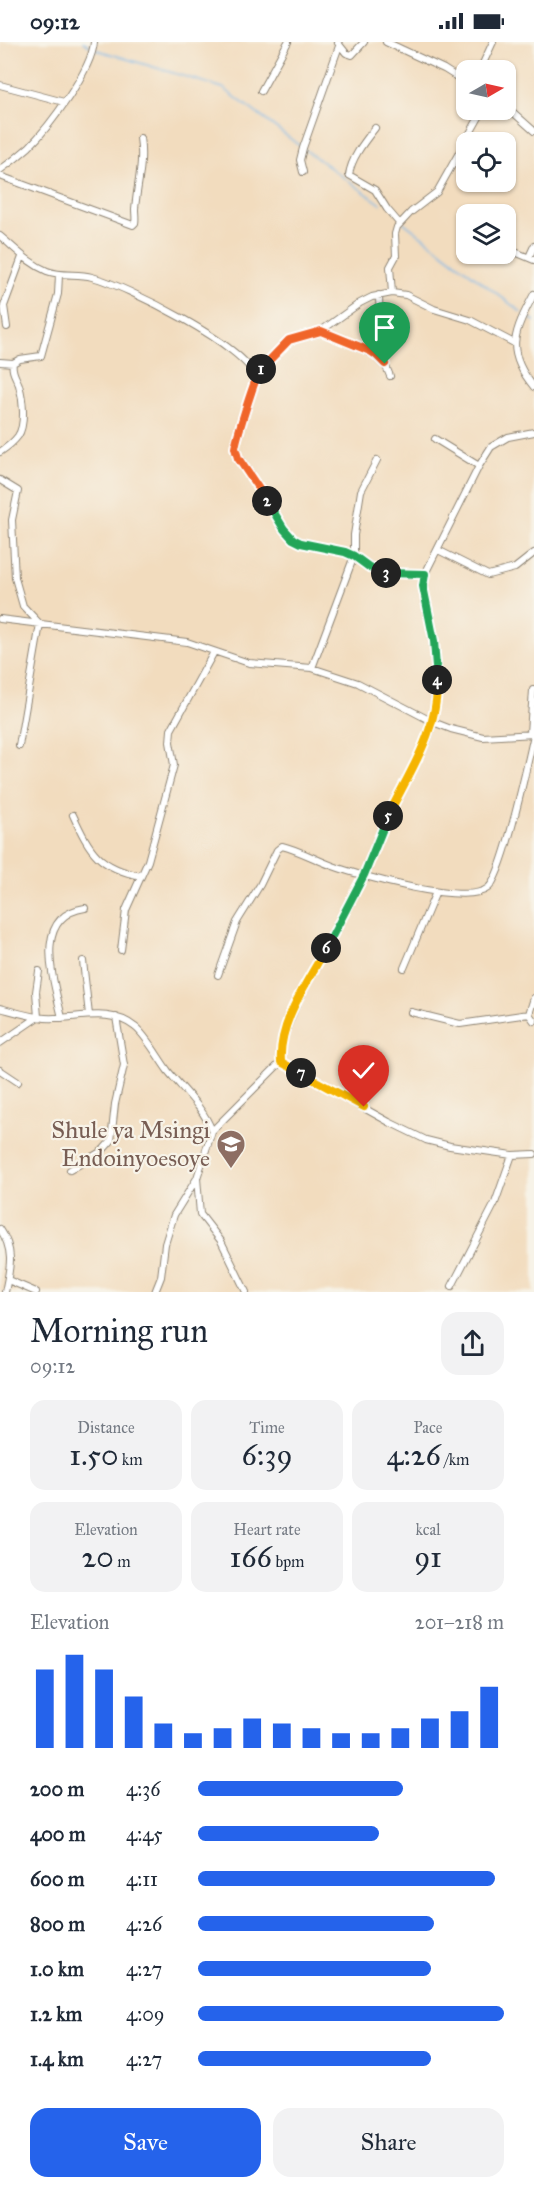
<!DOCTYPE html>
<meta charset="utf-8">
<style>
body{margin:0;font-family:"IM FELL Great Primer",serif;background:#f2f2f3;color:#1f2937;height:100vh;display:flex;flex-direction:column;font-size:22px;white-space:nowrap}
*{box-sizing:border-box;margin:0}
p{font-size:20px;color:#747a83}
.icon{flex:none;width:33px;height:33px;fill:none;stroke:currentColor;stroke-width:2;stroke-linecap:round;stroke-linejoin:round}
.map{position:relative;height:1250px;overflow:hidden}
.side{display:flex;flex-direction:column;background:#fff;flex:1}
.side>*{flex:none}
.needle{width:39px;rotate:81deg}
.tools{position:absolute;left:456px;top:18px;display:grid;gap:12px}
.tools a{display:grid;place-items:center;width:60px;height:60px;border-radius:12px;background:#fff;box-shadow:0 2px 4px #0004;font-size:30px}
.pin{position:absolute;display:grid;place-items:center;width:51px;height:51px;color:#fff;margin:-62px -26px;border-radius:50% 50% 50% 0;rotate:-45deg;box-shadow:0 0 6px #0007}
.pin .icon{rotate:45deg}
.km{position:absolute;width:30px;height:30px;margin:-15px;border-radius:50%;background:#222;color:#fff;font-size:16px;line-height:30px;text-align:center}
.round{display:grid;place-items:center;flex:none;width:63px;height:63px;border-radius:18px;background:#f2f2f3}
.head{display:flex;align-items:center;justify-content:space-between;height:102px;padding:0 30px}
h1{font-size:33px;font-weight:600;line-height:45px}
.stats{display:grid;grid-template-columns:repeat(3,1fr);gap:9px;height:102px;padding:6px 30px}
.stats div{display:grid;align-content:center;border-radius:15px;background:#f2f2f3;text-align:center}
.stats b{font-size:30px;font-weight:600}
.stats small{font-size:16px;font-weight:400}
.stats p{font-size:16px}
.chart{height:168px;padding:12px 30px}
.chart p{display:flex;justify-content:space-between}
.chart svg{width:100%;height:108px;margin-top:6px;stroke:#2563eb;stroke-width:6}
.action{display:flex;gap:12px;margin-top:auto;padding:12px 30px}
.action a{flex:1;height:69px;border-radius:18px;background:#2563eb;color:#fff;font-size:24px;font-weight:600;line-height:69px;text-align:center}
.action a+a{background:#f2f2f3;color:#1f2937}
ul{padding:0 30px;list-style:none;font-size:20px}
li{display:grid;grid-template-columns:96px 72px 1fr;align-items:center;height:45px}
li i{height:15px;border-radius:8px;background:#2563eb}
.status{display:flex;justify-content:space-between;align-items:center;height:42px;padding:0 30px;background:#fff;direction:ltr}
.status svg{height:16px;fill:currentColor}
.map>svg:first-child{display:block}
</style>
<div class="status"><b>09:12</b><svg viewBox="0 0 49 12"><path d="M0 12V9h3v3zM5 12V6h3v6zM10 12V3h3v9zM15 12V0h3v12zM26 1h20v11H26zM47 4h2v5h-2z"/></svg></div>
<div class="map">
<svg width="534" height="1250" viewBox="0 0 534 1250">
<rect width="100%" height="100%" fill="#f7f3e8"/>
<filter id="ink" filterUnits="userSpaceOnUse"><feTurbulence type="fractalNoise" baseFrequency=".0167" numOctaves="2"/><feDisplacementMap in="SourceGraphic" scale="12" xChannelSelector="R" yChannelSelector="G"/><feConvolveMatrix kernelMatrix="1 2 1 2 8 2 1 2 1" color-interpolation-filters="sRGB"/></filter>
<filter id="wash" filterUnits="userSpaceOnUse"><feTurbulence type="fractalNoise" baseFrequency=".008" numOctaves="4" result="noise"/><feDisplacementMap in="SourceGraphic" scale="24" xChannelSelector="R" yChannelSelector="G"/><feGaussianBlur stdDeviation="1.35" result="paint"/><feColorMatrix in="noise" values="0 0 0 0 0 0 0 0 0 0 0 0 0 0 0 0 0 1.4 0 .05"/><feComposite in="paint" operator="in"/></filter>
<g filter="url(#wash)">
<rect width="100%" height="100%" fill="#f2dcbe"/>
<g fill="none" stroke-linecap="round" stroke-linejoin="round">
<!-- stream -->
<path stroke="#73b5e8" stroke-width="1.5" d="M 83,0 L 90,4
M 94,7 L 223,46 L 300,104
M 304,107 L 381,162
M 403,180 L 521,270
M 525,273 L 534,279"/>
</g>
</g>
<g filter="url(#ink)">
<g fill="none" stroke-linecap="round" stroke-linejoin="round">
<!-- minor casing -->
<g stroke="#8e8474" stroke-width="8">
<path id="minor" d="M 386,0 L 444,27 L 466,41
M 338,1 L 346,11 L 352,13 L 364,0
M 480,28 L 493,0
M 0,43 L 64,60
M 261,49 L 288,0
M 506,64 L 534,89
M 375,86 C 365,99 351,116 349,133 L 375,148 L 387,167 L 399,181
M 0,128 C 10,121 20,113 29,105 C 49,85 92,28 94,0
M 303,130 L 300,118 L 303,106 L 339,4
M 0,134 L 133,183 L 135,181 C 136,177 135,172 135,167 C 137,143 144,121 140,96
M 0,194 C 16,207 28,221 47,229 C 62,235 77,231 92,235 C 124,243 249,305 256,337 L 237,397 L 236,411 L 284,487 C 297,507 326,503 347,511 C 361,516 369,527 383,530 C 397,533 412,532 425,532
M 506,209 L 515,210 L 534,218
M 529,215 L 534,204
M 392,251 L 390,225 L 396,214 L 395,192 L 397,185 L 411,170 L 437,150 L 483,68
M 534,252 C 514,290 504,309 534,345
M 7,285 L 4,264 L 22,215
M 321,289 L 376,313 L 385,322 L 390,334
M 376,313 L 380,284 L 379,253
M 0,320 L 13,321
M 256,333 L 289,298 L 318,291 L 360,261 L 372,255 L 392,251 L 406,253 L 434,267 L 470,278 L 514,301
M 435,397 L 479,424
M 0,410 C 6,406 13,401 18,394 C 26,382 23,357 19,343 C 16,335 11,329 13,321 L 20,317 L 41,314 L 58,252 L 59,233
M 0,438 L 18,449 L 12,478 L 15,536 L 23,564 L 40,582 L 19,704
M 438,508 L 488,533 L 515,526 L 534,511
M 0,577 L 187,600 L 249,621 L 312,626 L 358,641 L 433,680 L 451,687 L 483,695 L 534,692
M 312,626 L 354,514 L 354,493 L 361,449 L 377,418
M 530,691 L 533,648
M 73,773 C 90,810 99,826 141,834
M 121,908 L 126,868 L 148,819 L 174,723 L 170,700 L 171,688 L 214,610
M 83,919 L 89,973
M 404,926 L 436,850
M 218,933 L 237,880 L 260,843 L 277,808 L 282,804 C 299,808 316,818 333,824 C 360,834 466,864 488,846 C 504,833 528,718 534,693
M 534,956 L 529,972 L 534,979
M 0,966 C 15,970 30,975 45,976 C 75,978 110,964 135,985 C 146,993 159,1017 168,1029 C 184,1049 203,1065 212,1089
M 411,970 L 460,982 L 529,972
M 62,976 C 54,939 31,874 85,866
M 0,1001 L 38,975 L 36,950 L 39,929
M 281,1020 L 389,1080 L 426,1098 L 450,1104 L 512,1113 L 534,1112
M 0,1028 L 18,1040
M 70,1128 L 102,1109 L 111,1099 L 115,1062 L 124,1023 L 116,975
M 197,1136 L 200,1172 L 221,1199 L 246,1250
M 0,1187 C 15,1209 10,1226 5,1250
M 8,1238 L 36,1250
M 452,1244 L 495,1161 L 512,1113
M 155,1250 L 161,1235 L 165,1202 L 174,1173 L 197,1136 L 212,1089 L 281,1020 L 281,1001 L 297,960 L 364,833 L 385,778 L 427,698 L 433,680 L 437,642 L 434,599 L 423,544 L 425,532 L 479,424 L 491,405 L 508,395 L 534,390"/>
</g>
<!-- minor -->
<use href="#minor" stroke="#fff" stroke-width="6"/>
</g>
</g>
<g fill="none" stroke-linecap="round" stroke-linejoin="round" filter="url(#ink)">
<!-- split-1 casing -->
<g stroke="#fff" stroke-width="12">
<path id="split-1" d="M 261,327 L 289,298 L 321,289 L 370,309 L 376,313 L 385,322"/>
</g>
<!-- split-2 casing -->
<g stroke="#fff" stroke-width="12">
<path id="split-2" d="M 261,327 C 255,334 237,394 235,406 L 238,416 L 267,459"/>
</g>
<!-- split-3 casing -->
<g stroke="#fff" stroke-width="12">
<path id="split-3" d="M 267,459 L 284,487 L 293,497 L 301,501 L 345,510 L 354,514 L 369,525 L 386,531"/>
</g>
<!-- split-4 casing -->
<g stroke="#fff" stroke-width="12">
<path id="split-4" d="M 386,531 L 425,532 L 423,544 L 434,599 L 437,638"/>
</g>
<!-- split-5 casing -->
<g stroke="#fff" stroke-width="12">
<path id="split-5" d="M 388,774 C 409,730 439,689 437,638"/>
</g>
<!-- split-6 casing -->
<g stroke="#fff" stroke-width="12">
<path id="split-6" d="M 326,906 L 364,833 L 388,774"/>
</g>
<!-- split-7 casing -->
<g stroke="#fff" stroke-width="12">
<path id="split-7" d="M 301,1031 L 281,1020 C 278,980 308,940 326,906"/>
</g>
<!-- split-8 casing -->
<g stroke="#fff" stroke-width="12">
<path id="split-8" d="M 301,1031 L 364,1065"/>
</g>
<!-- split-1 -->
<use href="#split-1" stroke="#f0652b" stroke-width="8"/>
<!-- split-2 -->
<use href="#split-2" stroke="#f0652b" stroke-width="8"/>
<!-- split-3 -->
<use href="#split-3" stroke="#22a559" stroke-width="8"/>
<!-- split-4 -->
<use href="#split-4" stroke="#22a559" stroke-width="8"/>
<!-- split-5 -->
<use href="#split-5" stroke="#f5b400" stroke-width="8"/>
<!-- split-6 -->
<use href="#split-6" stroke="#22a559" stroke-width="8"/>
<!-- split-7 -->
<use href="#split-7" stroke="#f5b400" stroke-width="8"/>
<!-- split-8 -->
<use href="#split-8" stroke="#f5b400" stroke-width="8"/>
</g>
<!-- icons -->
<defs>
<g id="school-pin" transform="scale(1.5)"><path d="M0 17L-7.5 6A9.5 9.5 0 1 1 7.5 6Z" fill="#8d6e63" stroke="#f7f3e8"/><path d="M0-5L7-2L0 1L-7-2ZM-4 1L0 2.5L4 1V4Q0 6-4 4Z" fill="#fff"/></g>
</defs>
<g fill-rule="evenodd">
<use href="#school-pin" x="231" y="1102"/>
</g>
<g text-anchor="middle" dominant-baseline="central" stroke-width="4.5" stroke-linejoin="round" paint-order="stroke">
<!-- education labels -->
<g font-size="24" fill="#785e54" stroke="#f7f3e8" text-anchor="end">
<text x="210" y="1088">Shule ya Msingi<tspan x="210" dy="28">Endoinyoesoye</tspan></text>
</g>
</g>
</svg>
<div class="tools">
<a><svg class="needle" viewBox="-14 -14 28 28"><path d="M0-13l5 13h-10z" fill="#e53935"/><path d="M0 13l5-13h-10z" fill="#747a83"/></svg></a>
<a><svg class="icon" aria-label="locate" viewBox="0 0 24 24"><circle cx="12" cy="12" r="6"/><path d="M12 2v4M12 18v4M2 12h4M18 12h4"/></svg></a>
<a><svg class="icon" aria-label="layers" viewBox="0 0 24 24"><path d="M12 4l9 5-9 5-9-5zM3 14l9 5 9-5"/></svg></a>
</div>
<div class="pin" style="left:385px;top:322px;background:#1e9e55"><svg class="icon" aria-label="arrive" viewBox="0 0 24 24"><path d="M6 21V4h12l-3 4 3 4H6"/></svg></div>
<div class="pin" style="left:364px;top:1065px;background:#d93025"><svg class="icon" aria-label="check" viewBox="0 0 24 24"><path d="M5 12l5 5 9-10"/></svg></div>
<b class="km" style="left:261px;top:327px">1</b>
<b class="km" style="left:267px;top:459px">2</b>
<b class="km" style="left:386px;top:531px">3</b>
<b class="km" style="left:437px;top:638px">4</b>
<b class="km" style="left:388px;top:774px">5</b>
<b class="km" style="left:326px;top:906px">6</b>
<b class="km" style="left:301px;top:1031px">7</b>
</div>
<section class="side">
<div class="head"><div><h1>Morning run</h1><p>09:12</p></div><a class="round"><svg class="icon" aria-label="share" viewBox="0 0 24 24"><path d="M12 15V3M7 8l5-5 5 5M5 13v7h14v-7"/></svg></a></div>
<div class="stats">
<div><p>Distance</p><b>1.50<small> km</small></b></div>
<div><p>Time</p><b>6:39</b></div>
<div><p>Pace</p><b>4:26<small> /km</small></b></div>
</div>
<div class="stats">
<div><p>Elevation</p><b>20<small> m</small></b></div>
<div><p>Heart rate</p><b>166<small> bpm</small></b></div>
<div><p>kcal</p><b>91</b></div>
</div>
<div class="chart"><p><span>Elevation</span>201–218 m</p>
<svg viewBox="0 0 160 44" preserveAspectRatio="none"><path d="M5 44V12M15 44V6M25 44V12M35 44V23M45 44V34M55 44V38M65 44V36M75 44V32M85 44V34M95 44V36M105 44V38M115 44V38M125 44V36M135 44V32M145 44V29M155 44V19"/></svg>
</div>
<ul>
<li><b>200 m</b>4:36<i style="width:67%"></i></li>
<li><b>400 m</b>4:45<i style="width:59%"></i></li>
<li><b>600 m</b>4:11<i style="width:97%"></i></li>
<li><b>800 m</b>4:26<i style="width:77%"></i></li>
<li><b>1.0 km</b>4:27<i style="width:76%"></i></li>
<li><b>1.2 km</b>4:09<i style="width:100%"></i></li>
<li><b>1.4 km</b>4:27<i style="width:76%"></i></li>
</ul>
<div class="action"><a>Save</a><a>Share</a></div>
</section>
